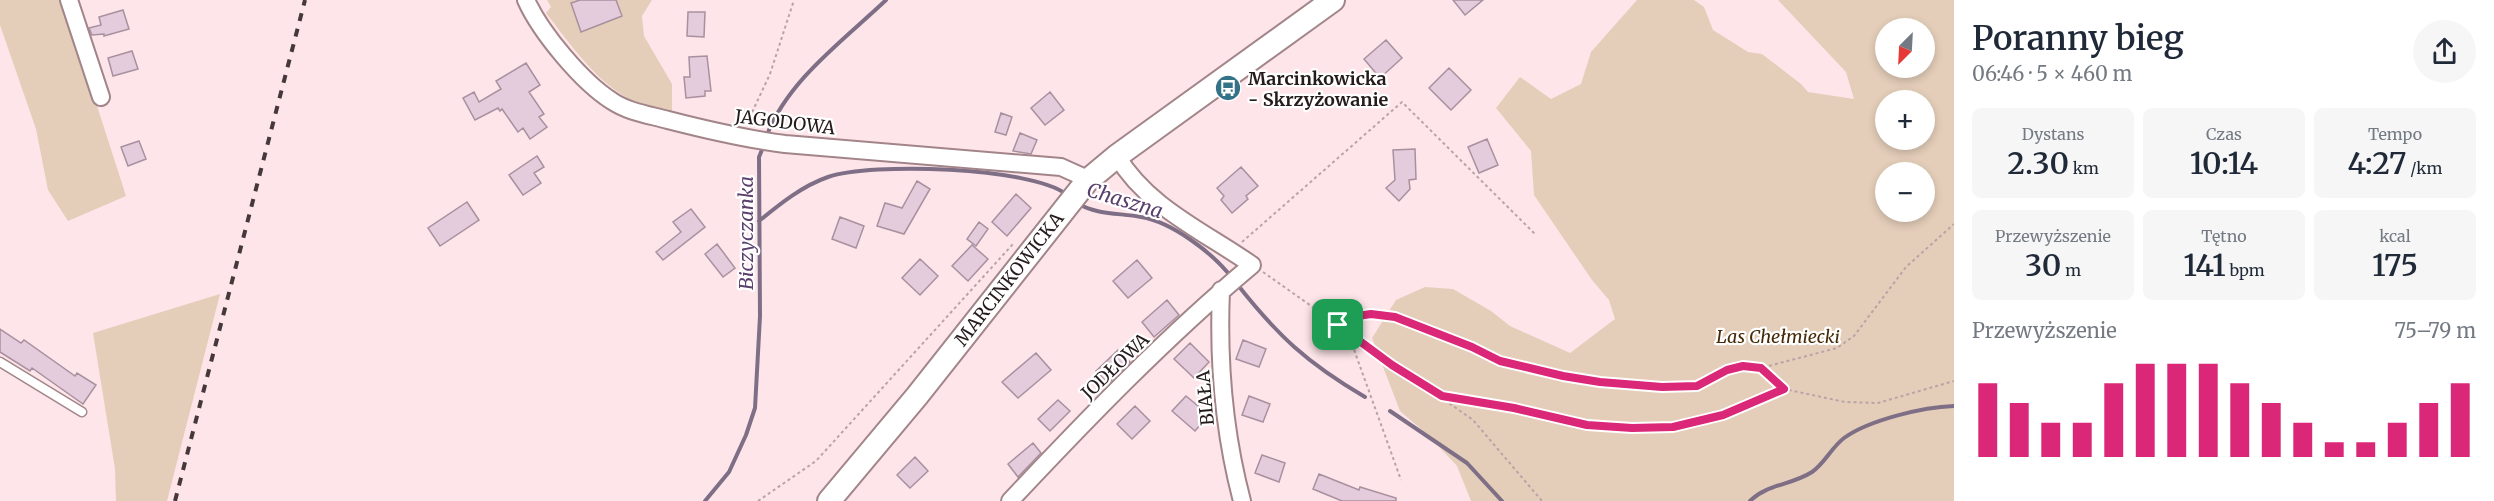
<!DOCTYPE html>
<html lang="pl">
<meta charset="utf-8">
<style>
body{margin:0;font-family:Merriweather,serif;background:#f6f6f7;color:#1f2937;height:100vh;display:flex;flex-direction:column;font-size:22px;white-space:nowrap}
*{box-sizing:border-box;margin:0}
p{font-size:20px;color:#747a83}
.icon{flex:none;width:33px;height:33px;fill:none;stroke:currentColor;stroke-width:2;stroke-linecap:round;stroke-linejoin:round}
.map{position:relative;flex:1;overflow:hidden}
.side{display:flex;flex-direction:column;background:#fff;width:540px}
.side>*{flex:none}
.needle{width:39px;rotate:204deg}
.tools{position:absolute;left:1875px;top:18px;display:grid;gap:12px}
.tools a{display:grid;place-items:center;width:60px;height:60px;border-radius:50%;background:#fff;box-shadow:0 3px 9px #0003;font-size:30px}
.pin{position:absolute;display:grid;place-items:center;width:51px;height:51px;color:#fff;margin:-26px;border-radius:12px;box-shadow:0 3px 9px #0006}
.round{display:grid;place-items:center;flex:none;width:63px;height:63px;border-radius:32px;background:#f6f6f7}
.summary{display:flex;align-items:center;justify-content:space-between;height:102px;padding:0 18px}
h1{font-size:33px;font-weight:600;line-height:45px}
.metrics{display:grid;grid-template-columns:repeat(3,1fr);gap:9px;height:102px;padding:6px 18px}
.metrics div{display:grid;align-content:center;border-radius:9px;background:#f6f6f7;text-align:center}
.metrics b{font-size:30px;font-weight:600}
.metrics small{font-size:16px;font-weight:400}
.metrics p{font-size:16px}
.chart{height:168px;padding:12px 18px}
.chart p{display:flex;justify-content:space-between}
.chart svg{width:100%;height:108px;margin-top:6px;stroke:#db2777;stroke-width:6}
main{display:flex;flex:1;min-height:0}
.map>svg:first-child{display:block}
</style>
<main>
<div class="map">
<svg width="1954" height="501" viewBox="0 0 1954 501">
<rect width="100%" height="100%" fill="#fee5e9"/>
<!-- green -->
<path fill="#e4ceb9" fill-rule="evenodd" d="M 0,0 L 63,0 L 126,196 L 68,221 L 48,190 L 36,129 L 0,25 Z
M 547,0 L 652,0 L 642,16 L 644,36 L 672,84 L 672,111 C 614,109 578,54 546,13 L 551,7 Z
M 1637,0 L 1694,0 L 1704,7 L 1713,30 L 1748,52 L 1762,54 L 1801,84 L 1808,92 L 1854,99 L 1846,72 L 1778,0 L 1954,0 L 1954,501 L 1471,501 L 1457,466 L 1428,435 L 1400,411 L 1372,338 L 1396,300 L 1425,287 L 1453,289 L 1491,311 L 1510,326 L 1570,353 L 1615,319 L 1609,300 L 1592,280 L 1534,195 L 1531,151 L 1496,108 L 1520,77 L 1551,99 L 1581,84 L 1591,52 ZM 1924,28 L 1924,68 L 1886,68 L 1886,28 ZM 1924,100 L 1924,140 L 1886,140 L 1886,100 ZM 1924,172 L 1924,212 L 1886,212 L 1886,172 Z
M 220,294 L 167,501 L 116,501 L 115,469 L 93,333 Z"/>
<g fill="none" stroke-linecap="round" stroke-linejoin="round">
<!-- stream -->
<path stroke="#7f6f86" stroke-width="4" d="M 767,135 C 788,80 844,40 886,0
M 1079,204 C 1097,215 1121,213 1141,217 C 1172,222 1213,253 1232,278
M 759,221 C 780,204 802,186 828,177 C 871,162 1030,167 1066,194
M 1237,284 C 1278,336 1307,363 1365,397
M 1390,411 L 1467,463 L 1502,501
M 705,501 L 729,472 L 746,435 L 755,408 L 760,316 L 759,157 L 764,145
M 1750,501 C 1767,484 1792,485 1812,472 C 1825,463 1831,448 1844,438 C 1869,420 1923,407 1954,406"/>
</g>
<!-- building -->
<path fill="#e5ccdc" stroke="#a8909f" stroke-width="1.5" d="M 580,0 L 616,0 L 622,16 L 581,32 L 571,3 Z
M 1453,0 L 1483,0 L 1465,15 Z
M 123,10 L 129,29 L 104,36 L 104,34 L 92,35 L 89,28 L 101,25 L 99,17 Z
M 688,12 L 705,12 L 704,37 L 687,36 Z
M 1386,40 L 1402,58 L 1380,78 L 1364,59 Z
M 132,51 L 138,69 L 113,76 L 108,58 Z
M 707,56 L 711,91 L 705,91 L 705,96 L 686,98 L 684,77 L 690,77 L 689,57 Z
M 526,63 L 540,85 L 529,92 L 544,114 L 539,117 L 547,127 L 530,139 L 523,128 L 518,132 L 502,109 L 500,111 L 498,108 L 475,120 L 463,98 L 474,92 L 479,102 L 501,89 L 496,81 Z
M 1449,68 L 1471,90 L 1451,110 L 1429,88 Z
M 1050,92 L 1064,110 L 1045,125 L 1031,108 Z
M 1001,113 L 1012,117 L 1006,135 L 995,132 Z
M 1020,133 L 1037,140 L 1031,154 L 1013,151 Z
M 1487,139 L 1498,165 L 1479,173 L 1468,147 Z
M 139,141 L 146,159 L 128,166 L 121,147 Z
M 1415,149 L 1416,179 L 1409,180 L 1410,189 L 1399,201 L 1386,188 L 1395,180 L 1393,150 Z
M 537,156 L 544,167 L 534,173 L 541,183 L 523,195 L 509,175 Z
M 1241,167 L 1258,186 L 1246,196 L 1248,199 L 1232,213 L 1221,200 L 1224,196 L 1217,188 Z
M 917,181 L 930,189 L 904,234 L 877,226 L 885,203 L 902,208 Z
M 1016,194 L 1031,208 L 1007,236 L 992,222 Z
M 467,202 L 479,220 L 440,246 L 428,228 Z
M 691,209 L 705,227 L 663,260 L 656,252 L 681,232 L 673,222 Z
M 840,217 L 864,226 L 856,248 L 832,239 Z
M 979,222 L 988,229 L 976,246 L 967,239 Z
M 717,244 L 735,268 L 723,277 L 705,254 Z
M 972,245 L 988,259 L 968,281 L 952,266 Z
M 920,259 L 938,276 L 920,295 L 902,278 Z
M 1137,260 L 1152,278 L 1128,298 L 1113,281 Z
M 1167,300 L 1179,315 L 1154,337 L 1142,322 Z
M 0,329 L 21,343 L 24,340 L 75,376 L 77,373 L 96,385 L 83,404 L 32,368 L 30,371 L 0,352 Z
M 1243,340 L 1266,349 L 1259,367 L 1236,359 Z
M 1190,343 L 1209,362 L 1194,378 L 1174,359 Z
M 1118,350 L 1130,362 L 1108,384 L 1096,371 Z
M 1036,353 L 1051,370 L 1018,398 L 1002,382 Z
M 1186,396 L 1209,415 L 1195,431 L 1172,411 Z
M 1249,396 L 1270,404 L 1263,422 L 1242,415 Z
M 1058,400 L 1070,411 L 1050,431 L 1038,419 Z
M 1135,406 L 1150,421 L 1132,439 L 1117,424 Z
M 1033,443 L 1041,453 L 1018,477 L 1008,464 Z
M 1262,455 L 1285,463 L 1279,482 L 1255,473 Z
M 915,457 L 928,471 L 910,488 L 897,475 Z
M 1319,474 L 1359,490 L 1360,487 L 1396,498 L 1396,501 L 1342,501 L 1313,489 Z"/>
<g fill="none" stroke-linecap="round" stroke-linejoin="round">
<!-- lane casing -->
<g stroke="#a28589" stroke-width="11">
<path id="lane" d="M 0,362 L 82,412"/>
</g>
<!-- street casing -->
<g stroke="#a28589" stroke-width="20">
<path id="street" d="M 69,0 L 101,97
M 526,0 C 541,33 582,82 612,101 C 628,112 650,115 668,120 C 707,130 745,139 785,144 L 1061,167 L 1081,176 L 1087,181
M 1221,290 C 1218,360 1224,433 1242,501
M 1010,501 C 1087,419 1166,337 1252,265 C 1205,232 1147,207 1117,156"/>
</g>
<!-- secondary casing -->
<g stroke="#a28589" stroke-width="26">
<path id="secondary" d="M 829,501 L 917,396 L 1087,181 L 1117,156 L 1333,0"/>
</g>
<!-- path -->
<path stroke="#b8a3a7" stroke-width="2" stroke-dasharray="3 3" stroke-linecap="butt" d="M 747,123 L 770,74 L 794,0
M 1242,242 L 1402,102 L 1535,234
M 1263,272 L 1473,420 L 1542,501
M 1338,325 L 1351,317 L 1371,314 L 1395,317 L 1472,347 L 1500,361 L 1524,367 L 1601,382 L 1662,387 L 1697,386 L 1727,370 L 1743,366 L 1761,368 L 1837,348 L 1854,336 L 1906,267 L 1954,224
M 1348,333 L 1401,480
M 1761,368 L 1784,389 L 1845,402 L 1878,403 L 1954,381
M 1443,397 C 1467,401 1491,404 1515,408 C 1568,419 1616,434 1672,427 C 1711,422 1749,405 1784,389
M 758,501 L 816,461 L 1013,244"/>
<!-- lane -->
<use href="#lane" stroke="#fff" stroke-width="8"/>
<!-- street -->
<use href="#street" stroke="#fff" stroke-width="16"/>
<!-- secondary -->
<use href="#secondary" stroke="#fff" stroke-width="22"/>
<!-- rail -->
<path stroke="#45383a" stroke-width="4" stroke-dasharray="8 8" stroke-linecap="butt" d="M 175,501 L 305,0"/>
</g>
<g fill="none" stroke-linecap="round" stroke-linejoin="round">
<!-- route casing -->
<g stroke="#fff" stroke-width="12">
<path id="route" d="M 1371,314 L 1395,317 L 1472,347 L 1500,361 L 1563,376 L 1600,382 L 1662,387 L 1697,386 L 1727,370 L 1743,366 L 1761,368 L 1784,389 L 1723,415 L 1673,427 L 1632,428 L 1587,425 L 1514,408 L 1442,396 L 1392,365 L 1338,325 L 1351,317 Z"/>
</g>
<!-- route -->
<use href="#route" stroke="#db2777" stroke-width="8"/>
</g>
<!-- icons -->
<defs>
<g id="bus-disc" transform="scale(1.35)"><circle r="9.5" fill="#347288" stroke="#fff"/><path d="M-5-6H5V4H4V6H2V4H-2V6H-4V4H-5ZM-3.5-4V0h7V-4ZM-3.5 1.2v1.5H-2V1.2ZM2 1.2v1.5H3.5V1.2Z" fill="#fff"/></g>
</defs>
<g fill-rule="evenodd">
<use href="#bus-disc" x="1228" y="88"/>
</g>
<g text-anchor="middle" dominant-baseline="central" stroke-width="4.5" stroke-linejoin="round" paint-order="stroke">
<!-- poi labels -->
<g font-size="18" font-weight="bold" fill="#251a1c" stroke="#fff" text-anchor="start">
<text x="1248" y="78">Marcinkowicka<tspan x="1248" dy="21">- Skrzyżowanie</tspan></text>
</g>
<!-- street labels -->
<g font-size="18" fill="#251a1c" stroke="#fff">
<text transform="translate(785 122) rotate(7)">JAGODOWA</text>
<text transform="translate(1009 279) rotate(-52)">MARCINKOWICKA</text>
<text transform="translate(1115 366) rotate(-44)">JODŁOWA</text>
<text transform="translate(1205 398) rotate(-95)">BIAŁA</text>
</g>
<!-- park labels -->
<g font-size="18" font-style="italic" fill="#462907" stroke="#fff">
<text x="1778" y="336">Las Chełmiecki</text>
</g>
<!-- water labels -->
<g font-size="20" font-style="italic" fill="#5a406d" stroke="#fff">
<text transform="translate(1125 200) rotate(17)">Chaszna</text>
<text transform="translate(745 233) rotate(-90)">Biczyczanka</text>
</g>
</g>
</svg>
<div class="tools">
<a><svg class="needle" viewBox="-14 -14 28 28"><path d="M0-13l5 13h-10z" fill="#e53935"/><path d="M0 13l5-13h-10z" fill="#747a83"/></svg></a>
<a>+</a>
<a>−</a>
</div>
<div class="pin" style="left:1338px;top:325px;background:#1e9e55"><svg class="icon" aria-label="arrive" viewBox="0 0 24 24"><path d="M6 21V4h12l-3 4 3 4H6"/></svg></div>
</div>
<section class="side">
<div class="summary"><div><h1>Poranny bieg</h1><p>06:46 · 5 × 460 m</p></div><a class="round"><svg class="icon" aria-label="share" viewBox="0 0 24 24"><path d="M12 15V3M7 8l5-5 5 5M5 13v7h14v-7"/></svg></a></div>
<div class="metrics">
<div><p>Dystans</p><b>2.30<small> km</small></b></div>
<div><p>Czas</p><b>10:14</b></div>
<div><p>Tempo</p><b>4:27<small> /km</small></b></div>
</div>
<div class="metrics">
<div><p>Przewyższenie</p><b>30<small> m</small></b></div>
<div><p>Tętno</p><b>141<small> bpm</small></b></div>
<div><p>kcal</p><b>175</b></div>
</div>
<div class="chart"><p><span>Przewyższenie</span>75–79 m</p>
<svg viewBox="0 0 160 44" preserveAspectRatio="none"><path d="M5 44V14M15 44V22M25 44V30M35 44V30M45 44V14M55 44V6M65 44V6M75 44V6M85 44V14M95 44V22M105 44V30M115 44V38M125 44V38M135 44V30M145 44V22M155 44V14"/></svg>
</div>
</section>
</main>
